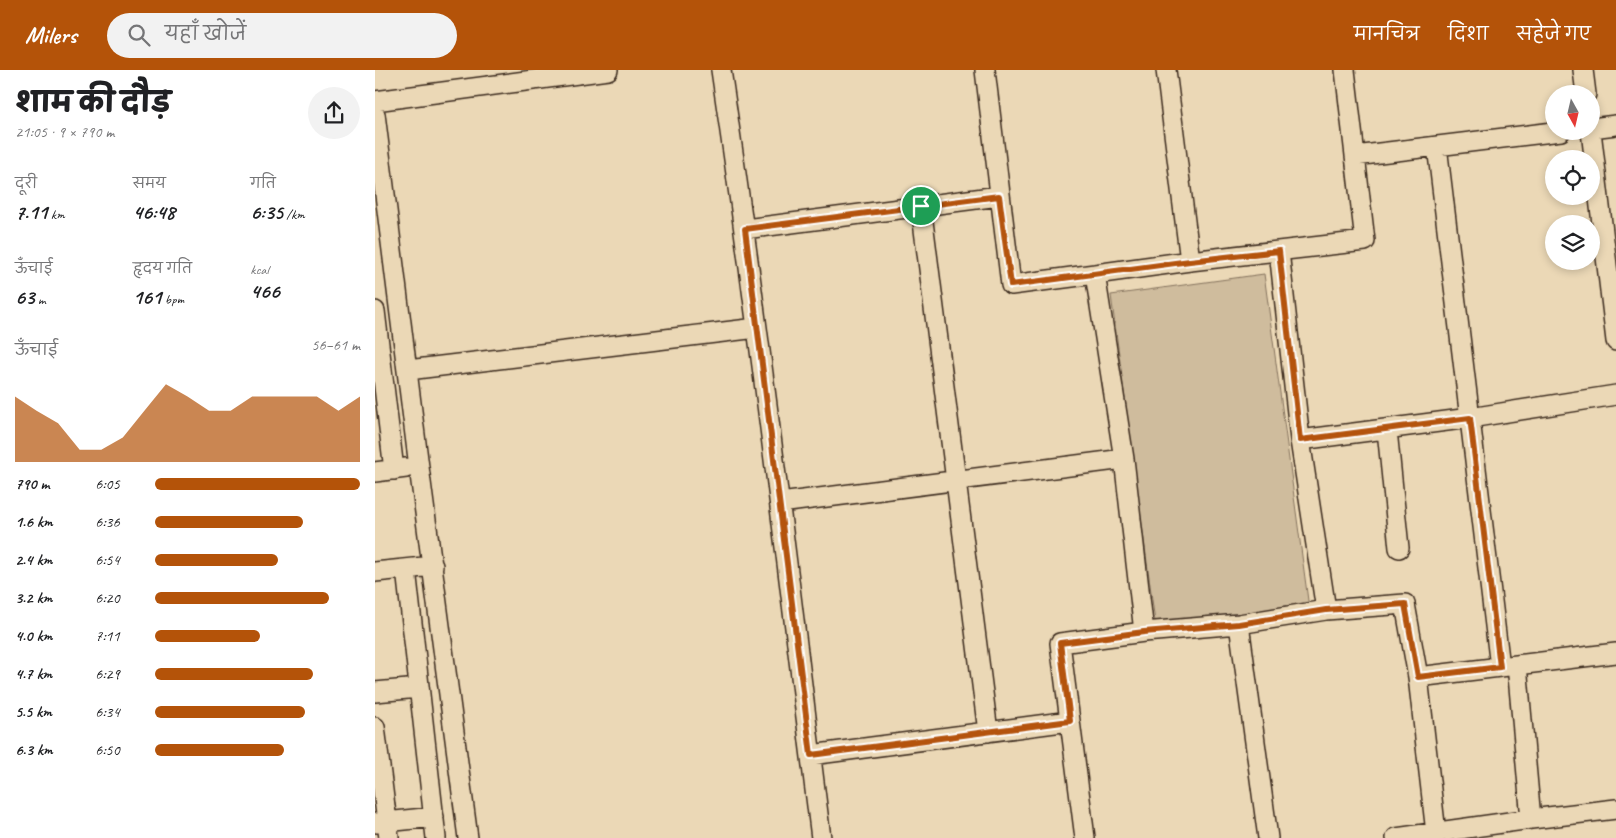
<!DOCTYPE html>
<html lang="hi">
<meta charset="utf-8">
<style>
body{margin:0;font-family:Caveat,"Playpen Sans Deva",sans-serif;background:#f2f2f2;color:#202124;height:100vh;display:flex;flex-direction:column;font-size:19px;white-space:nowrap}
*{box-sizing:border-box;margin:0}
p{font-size:16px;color:#757577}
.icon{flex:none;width:28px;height:28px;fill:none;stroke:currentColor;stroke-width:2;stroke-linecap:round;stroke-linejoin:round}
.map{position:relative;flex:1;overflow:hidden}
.drawer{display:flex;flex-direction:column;background:#fff;width:375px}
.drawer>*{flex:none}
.needle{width:32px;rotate:172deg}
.buttons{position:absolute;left:1170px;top:15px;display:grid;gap:10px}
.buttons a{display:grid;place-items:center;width:55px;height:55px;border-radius:50%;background:#fff;box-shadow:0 2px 8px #0003;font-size:25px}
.pin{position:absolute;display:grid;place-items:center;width:42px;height:42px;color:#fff;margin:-21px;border:2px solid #fff;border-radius:50%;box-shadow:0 1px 5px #0007}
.round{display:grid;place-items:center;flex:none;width:52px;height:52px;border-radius:26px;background:#f2f2f2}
.headline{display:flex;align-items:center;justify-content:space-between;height:85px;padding:0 15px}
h1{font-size:28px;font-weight:800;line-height:38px}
.stats{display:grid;grid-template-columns:repeat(3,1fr);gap:8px;height:85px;padding:5px 15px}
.stats div{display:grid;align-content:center}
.stats b{font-size:21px;font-weight:800}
.stats small{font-size:14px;font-weight:400}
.stats p{font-size:14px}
.chart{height:140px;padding:10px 15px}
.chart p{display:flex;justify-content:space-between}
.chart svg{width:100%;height:90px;margin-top:5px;fill:#b45309;opacity:.7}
ul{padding:0 15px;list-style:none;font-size:16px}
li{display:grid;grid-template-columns:80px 60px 1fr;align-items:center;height:38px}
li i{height:12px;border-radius:6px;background:#b45309}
header{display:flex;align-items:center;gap:30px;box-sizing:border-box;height:70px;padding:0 25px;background:#b45309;color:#fff}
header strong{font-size:24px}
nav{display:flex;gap:28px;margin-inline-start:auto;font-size:18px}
.search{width:350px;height:45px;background:#f2f2f2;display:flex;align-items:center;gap:12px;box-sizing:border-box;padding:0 18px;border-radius:28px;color:#757577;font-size:19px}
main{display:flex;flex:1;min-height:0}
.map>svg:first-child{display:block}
</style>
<header>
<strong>Milers</strong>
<div class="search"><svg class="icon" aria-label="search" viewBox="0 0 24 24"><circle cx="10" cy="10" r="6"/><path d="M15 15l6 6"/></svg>यहाँ खोजें</div>
<nav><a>मानचित्र</a><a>दिशा</a><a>सहेजे गए</a></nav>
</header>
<main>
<section class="drawer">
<div class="headline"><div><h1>शाम की दौड़</h1><p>21:05 · 9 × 790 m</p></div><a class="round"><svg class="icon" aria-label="share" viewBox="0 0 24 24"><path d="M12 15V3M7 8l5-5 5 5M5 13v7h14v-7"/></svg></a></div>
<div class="stats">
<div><p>दूरी</p><b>7.11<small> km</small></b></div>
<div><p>समय</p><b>46:48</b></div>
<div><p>गति</p><b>6:35<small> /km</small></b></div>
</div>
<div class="stats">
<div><p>ऊँचाई</p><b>63<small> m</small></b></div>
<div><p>हृदय गति</p><b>161<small> bpm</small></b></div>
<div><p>kcal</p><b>466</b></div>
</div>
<div class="chart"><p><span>ऊँचाई</span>56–61 m</p>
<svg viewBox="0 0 160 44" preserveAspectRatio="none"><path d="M0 44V12L10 19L20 25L30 38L40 38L50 32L60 19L70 6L80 12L90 19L100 19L110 12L120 12L130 12L140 12L150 19L160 12V44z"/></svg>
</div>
<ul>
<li><b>790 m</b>6:05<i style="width:100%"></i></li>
<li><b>1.6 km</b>6:36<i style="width:72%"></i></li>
<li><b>2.4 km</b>6:54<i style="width:60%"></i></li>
<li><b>3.2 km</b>6:20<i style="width:85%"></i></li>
<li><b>4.0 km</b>7:11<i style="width:51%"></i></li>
<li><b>4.7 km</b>6:29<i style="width:77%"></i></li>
<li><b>5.5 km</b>6:34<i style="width:73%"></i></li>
<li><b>6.3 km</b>6:50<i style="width:63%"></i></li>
</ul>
</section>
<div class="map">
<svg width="1241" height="768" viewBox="0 0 1241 768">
<rect width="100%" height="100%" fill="#ebd8b6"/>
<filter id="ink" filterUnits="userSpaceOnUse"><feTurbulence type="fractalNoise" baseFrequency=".02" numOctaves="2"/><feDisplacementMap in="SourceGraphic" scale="10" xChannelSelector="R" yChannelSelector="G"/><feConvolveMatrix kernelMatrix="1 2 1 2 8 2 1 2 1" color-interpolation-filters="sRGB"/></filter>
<g filter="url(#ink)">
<!-- green -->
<path fill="#cfbc9d" stroke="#85735e" d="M 889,204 L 934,538 L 781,559 L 736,225 Z"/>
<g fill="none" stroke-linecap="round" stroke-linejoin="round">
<!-- street casing -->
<g stroke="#3b2a1e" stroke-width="22">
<path id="street" d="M 346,0 C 384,255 414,512 446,768
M 610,0 L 636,215 L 720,204
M 791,0 L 815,191
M 1208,0 L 1211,24
M 0,31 L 233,0
M 0,44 L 44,397 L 93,768
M 1216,58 L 1241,55
M 1216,61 L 1241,271
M 1062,76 L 1125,597
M 980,86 L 1186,61
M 546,136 L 613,662
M 370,159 L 624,126
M 904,181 L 925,370 L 951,540 L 864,554 L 769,562 L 749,389 L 720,204 L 815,191 L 990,171 L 970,0
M 0,241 L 19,400
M 33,300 L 382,258
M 1012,360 L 1024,478
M 925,370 L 1095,348 L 1241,325
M 0,402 L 31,398
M 405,433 L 749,389
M 31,499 L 61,768
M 0,502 L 58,496
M 951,540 L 1030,534 L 1043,607 L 1061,763
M 864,554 L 893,768
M 1142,595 L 1156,749
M 1043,607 L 1241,583
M 0,622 L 44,618
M 0,657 L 14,768
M 436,685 L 695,651
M 1,753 L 59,747
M 710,768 L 685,573 L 769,562
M 1021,768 L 1156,749 L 1241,739"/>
</g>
<!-- street -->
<use href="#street" stroke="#ebd8b6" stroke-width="19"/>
</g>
</g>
<g fill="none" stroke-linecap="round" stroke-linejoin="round" filter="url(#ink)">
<!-- route casing -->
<g stroke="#fff" stroke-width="10">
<path id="route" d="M 624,126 L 636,215 L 815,191 L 904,181 L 925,370 L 1095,348 L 1125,597 L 1043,607 L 1030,534 L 951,540 L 864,554 L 769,562 L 685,573 L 695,651 L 436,685 L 370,159 Z"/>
</g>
<!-- route -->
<use href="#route" stroke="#b45309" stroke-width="6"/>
</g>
</svg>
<div class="buttons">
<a><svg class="needle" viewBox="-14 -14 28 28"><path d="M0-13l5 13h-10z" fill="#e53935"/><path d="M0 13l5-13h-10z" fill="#757577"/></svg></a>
<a><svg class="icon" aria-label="locate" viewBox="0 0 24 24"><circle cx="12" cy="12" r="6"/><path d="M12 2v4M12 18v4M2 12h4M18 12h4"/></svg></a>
<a><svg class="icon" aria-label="layers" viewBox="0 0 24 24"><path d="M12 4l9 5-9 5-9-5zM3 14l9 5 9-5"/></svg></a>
</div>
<div class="pin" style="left:546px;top:136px;background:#1e9e55"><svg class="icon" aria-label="arrive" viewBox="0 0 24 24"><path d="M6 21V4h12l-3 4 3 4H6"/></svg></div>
</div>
</main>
